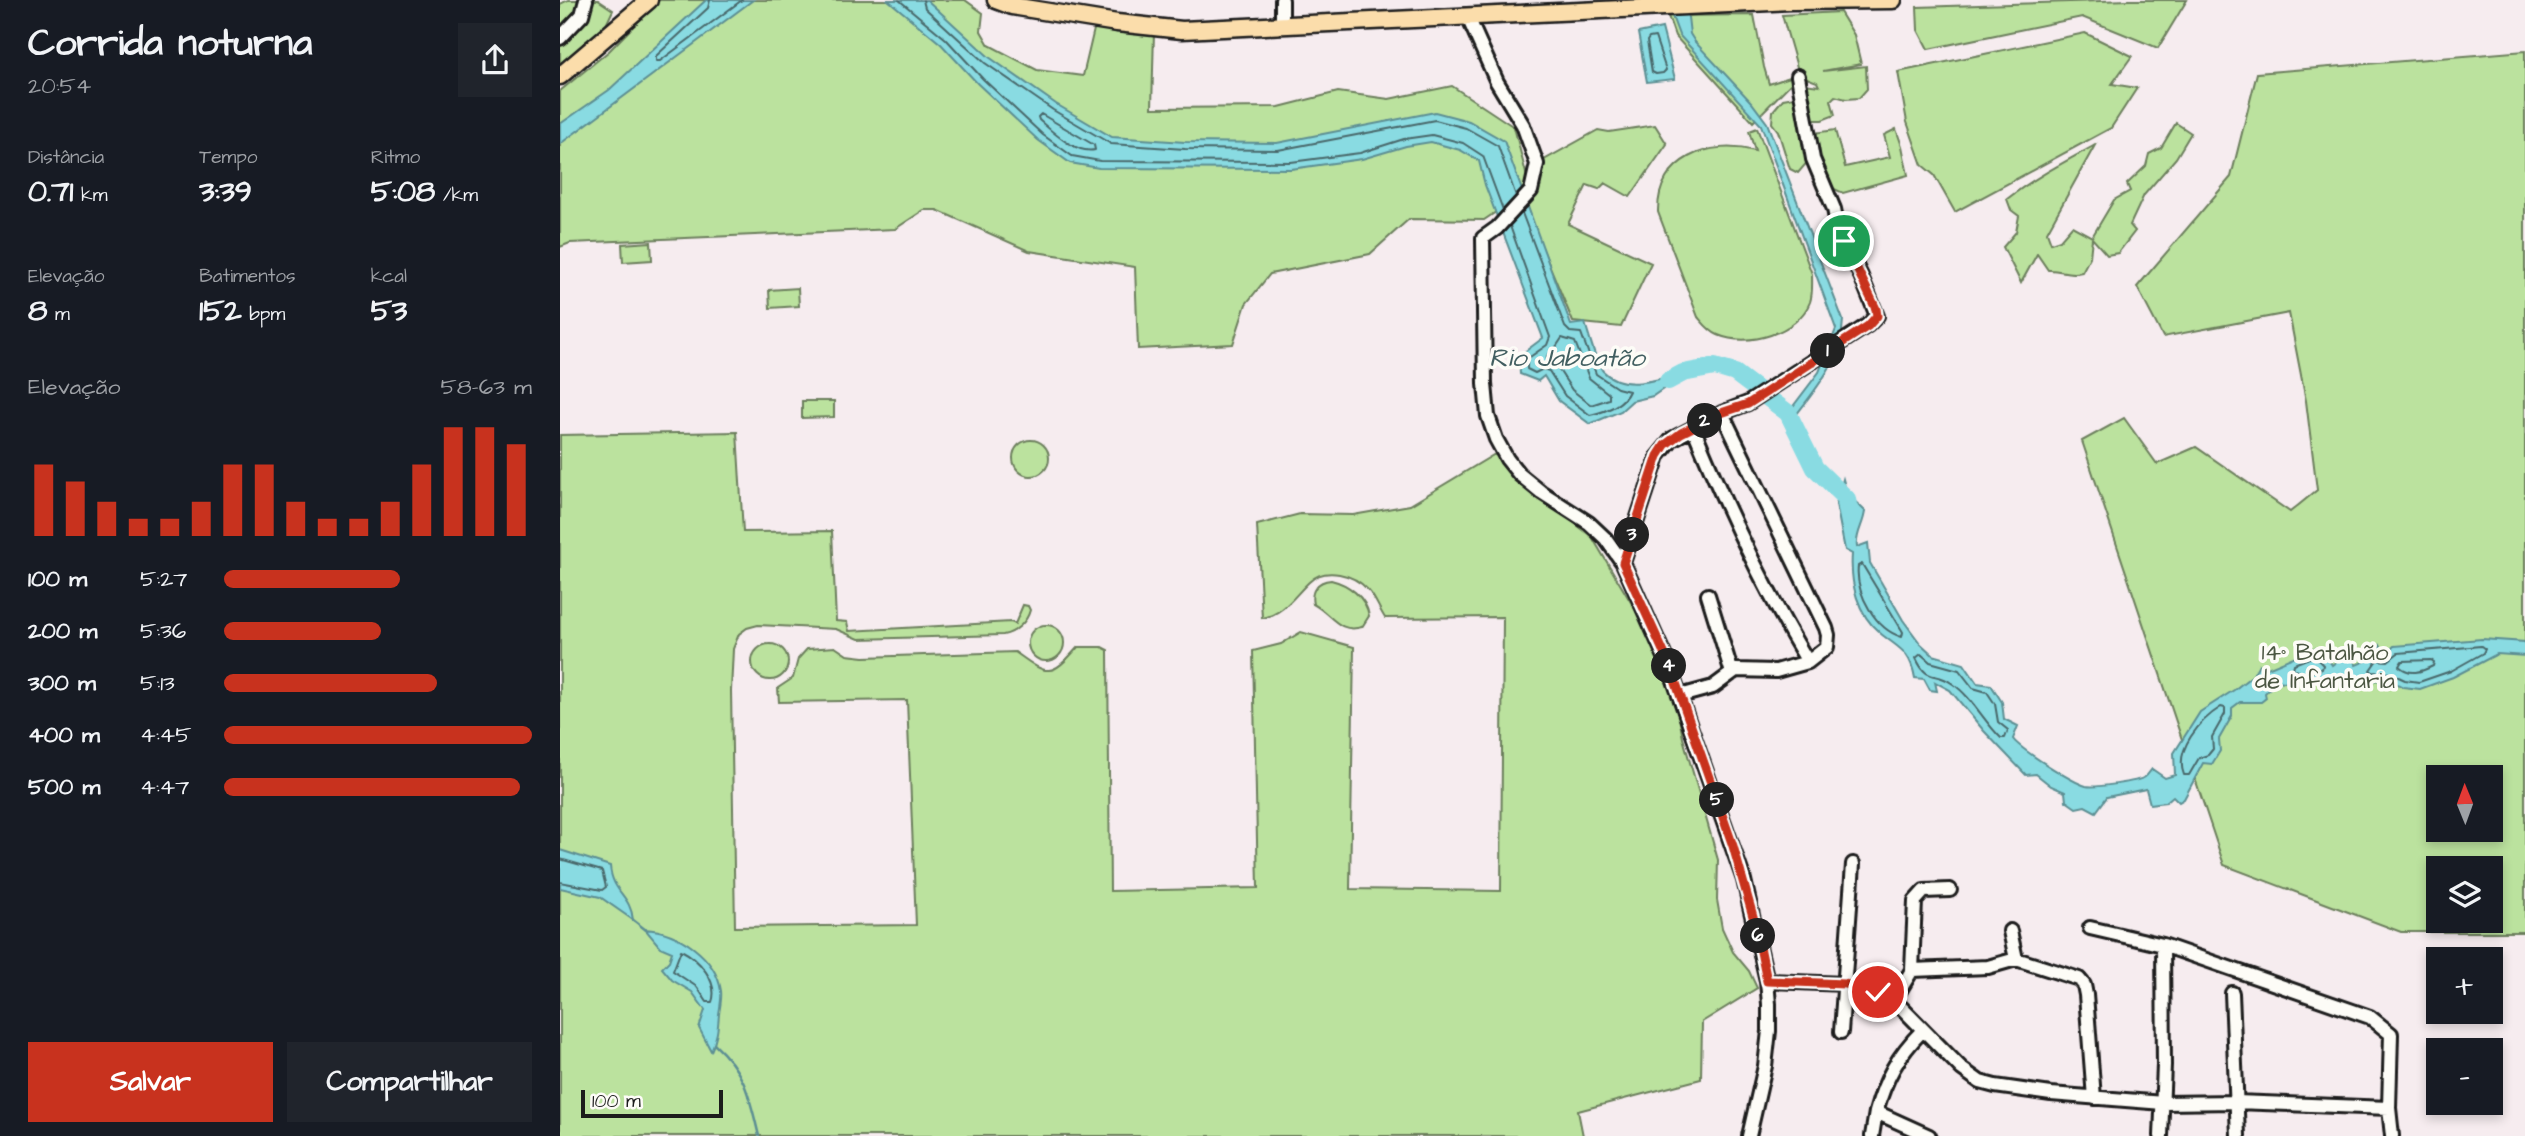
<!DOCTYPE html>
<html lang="pt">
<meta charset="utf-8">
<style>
body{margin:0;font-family:"Architects Daughter",sans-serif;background:#20242c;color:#f1f3f6;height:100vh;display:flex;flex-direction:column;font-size:26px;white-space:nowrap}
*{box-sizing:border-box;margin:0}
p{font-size:23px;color:#9ea1a6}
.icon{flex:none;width:38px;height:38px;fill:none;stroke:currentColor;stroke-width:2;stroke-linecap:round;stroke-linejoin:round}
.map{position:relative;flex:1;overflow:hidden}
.side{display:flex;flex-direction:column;background:#171b24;width:560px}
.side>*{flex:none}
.needle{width:46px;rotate:359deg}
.buttons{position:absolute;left:1866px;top:765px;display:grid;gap:14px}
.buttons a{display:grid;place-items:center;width:77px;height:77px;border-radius:0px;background:#171b24;box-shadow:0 4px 10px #0003;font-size:35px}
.scale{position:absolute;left:21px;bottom:18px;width:142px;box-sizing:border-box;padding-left:7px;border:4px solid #1c1c1c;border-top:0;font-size:19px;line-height:24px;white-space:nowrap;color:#1c1c1c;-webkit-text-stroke:5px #fdfcf7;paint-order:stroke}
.pin{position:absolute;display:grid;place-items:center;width:60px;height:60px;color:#fff;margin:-30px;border:4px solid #fff;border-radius:50%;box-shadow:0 2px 7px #0007}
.km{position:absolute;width:35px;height:35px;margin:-18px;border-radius:50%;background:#222;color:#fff;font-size:19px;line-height:35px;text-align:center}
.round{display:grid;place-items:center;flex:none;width:74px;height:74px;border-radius:0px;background:#20242c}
.summary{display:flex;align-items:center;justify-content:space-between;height:119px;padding:0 28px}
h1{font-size:38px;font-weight:800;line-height:52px}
.stats{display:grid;grid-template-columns:repeat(3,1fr);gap:10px;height:119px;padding:7px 28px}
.stats div{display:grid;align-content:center}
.stats b{font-size:30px;font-weight:800}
.stats small{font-size:19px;font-weight:400}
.stats p{font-size:19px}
.chart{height:196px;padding:14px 28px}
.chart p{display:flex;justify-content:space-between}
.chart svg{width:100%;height:126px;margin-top:7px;stroke:#c8321e;stroke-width:6}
.button{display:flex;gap:14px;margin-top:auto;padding:14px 28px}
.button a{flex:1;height:80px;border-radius:0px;background:#c8321e;color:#fff;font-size:28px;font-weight:800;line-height:80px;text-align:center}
.button a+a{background:#20242c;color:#f1f3f6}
ul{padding:0 28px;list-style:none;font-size:23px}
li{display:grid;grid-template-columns:112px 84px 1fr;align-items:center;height:52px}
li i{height:18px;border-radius:9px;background:#c8321e}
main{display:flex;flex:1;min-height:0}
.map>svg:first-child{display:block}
</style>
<main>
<section class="side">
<div class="summary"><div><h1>Corrida noturna</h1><p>20:54</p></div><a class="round"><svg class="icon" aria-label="share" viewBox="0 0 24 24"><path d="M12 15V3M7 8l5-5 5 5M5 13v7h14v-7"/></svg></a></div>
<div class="stats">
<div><p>Distância</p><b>0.71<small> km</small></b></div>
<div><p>Tempo</p><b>3:39</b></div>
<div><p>Ritmo</p><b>5:08<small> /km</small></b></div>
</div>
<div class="stats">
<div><p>Elevação</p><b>8<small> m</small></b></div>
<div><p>Batimentos</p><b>152<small> bpm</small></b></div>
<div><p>kcal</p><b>53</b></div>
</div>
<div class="chart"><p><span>Elevação</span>58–63 m</p>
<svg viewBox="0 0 160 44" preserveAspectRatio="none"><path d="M5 44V19M15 44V25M25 44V32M35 44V38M45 44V38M55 44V32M65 44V19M75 44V19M85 44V32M95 44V38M105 44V38M115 44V32M125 44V19M135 44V6M145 44V6M155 44V12"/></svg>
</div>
<ul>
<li><b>100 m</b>5:27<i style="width:57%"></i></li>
<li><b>200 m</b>5:36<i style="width:51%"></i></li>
<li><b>300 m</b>5:13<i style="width:69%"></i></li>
<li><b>400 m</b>4:45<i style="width:100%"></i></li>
<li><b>500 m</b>4:47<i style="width:96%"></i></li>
</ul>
<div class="button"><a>Salvar</a><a>Compartilhar</a></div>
</section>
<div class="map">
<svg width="1965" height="1136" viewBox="0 0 1965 1136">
<rect width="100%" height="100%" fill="#f6ecef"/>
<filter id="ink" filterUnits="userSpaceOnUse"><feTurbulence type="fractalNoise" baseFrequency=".0143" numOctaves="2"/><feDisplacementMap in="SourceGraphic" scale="14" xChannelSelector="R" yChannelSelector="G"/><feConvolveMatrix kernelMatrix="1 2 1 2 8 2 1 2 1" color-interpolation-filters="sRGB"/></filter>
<g filter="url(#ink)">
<!-- green -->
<path fill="#bbe29e" stroke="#6c7f5d" stroke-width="2" fill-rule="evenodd" d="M 8,0 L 38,0 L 53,10 L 46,25 L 0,65 L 0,4 Z
M 99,0 L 405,0 L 423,13 L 421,31 L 429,45 L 477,70 L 523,76 L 535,25 L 594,32 L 592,108 L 719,107 L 778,92 L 829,99 L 892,86 L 954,127 L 970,189 L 924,220 L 849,219 L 810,254 L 710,274 L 686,304 L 673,344 L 578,349 L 575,267 L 469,251 L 377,210 L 364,210 L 335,229 L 10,243 L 0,247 L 0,91 L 49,51 Z
M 1570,0 L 1627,0 L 1598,48 L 1522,17 L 1368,49 L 1358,30 L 1357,7 Z
M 1280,12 L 1294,35 L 1301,64 L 1263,71 L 1306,66 L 1307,89 L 1299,98 L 1286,99 L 1275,96 L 1271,100 L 1275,115 L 1262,120 L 1249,120 L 1250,159 L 1238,173 L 1230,169 L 1218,131 L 1212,123 L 1213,111 L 1223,99 L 1234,97 L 1237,102 L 1245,84 L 1259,86 L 1257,82 L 1239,75 L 1193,122 L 1115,36 L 1108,16 L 1194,15 L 1204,67 L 1209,84 L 1239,74 L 1222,15 Z
M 1525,33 L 1572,56 L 1552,84 L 1577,88 L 1551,128 L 1395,212 L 1374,175 L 1362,165 L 1347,122 L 1338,72 Z
M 1965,51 L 1965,932 L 1841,932 L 1664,865 L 1522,441 L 1564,418 L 1597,464 L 1636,447 L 1730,512 L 1757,490 L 1746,401 L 1729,313 L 1603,337 L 1577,287 L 1671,177 L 1697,73 ZM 1878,777 L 1930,777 L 1930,830 L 1878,830 ZM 1878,868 L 1930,868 L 1930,920 L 1878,920 Z
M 1616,123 L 1631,133 L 1616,158 L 1584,195 L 1570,225 L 1575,231 L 1558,253 L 1547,255 L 1532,238 L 1530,257 L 1522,272 C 1507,276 1501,269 1488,270 L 1477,254 L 1461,283 L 1443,247 L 1456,232 L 1459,216 L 1451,210 L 1447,199 C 1475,177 1505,162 1535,145 L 1487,232 L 1491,243 L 1500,240 L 1512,226 L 1532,237 L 1554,200 L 1570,191 L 1567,184 L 1586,166 L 1589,154 L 1601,148 Z
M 1095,125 L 1107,144 L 1070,197 L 1045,183 L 1039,189 L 1027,185 L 1008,224 L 1091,263 L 1061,327 L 1013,322 L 969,216 L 966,197 L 977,164 L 1038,130 L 1049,132 Z
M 1197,128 L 1252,274 C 1252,283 1253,293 1250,302 C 1238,333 1188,348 1158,335 C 1149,331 1144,324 1138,317 L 1098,212 C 1097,158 1149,139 1195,151 L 1189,131 Z
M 1336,129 L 1342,146 L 1348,175 L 1283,193 L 1270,187 L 1253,133 L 1275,130 L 1285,167 L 1330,157 L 1324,135 Z
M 91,242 L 92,260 L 63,262 L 62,244 Z
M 238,288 L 239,306 L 210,308 L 209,290 Z
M 242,401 L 274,401 L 274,417 L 242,418 Z
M 177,432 L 183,532 L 272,531 L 276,621 L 287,622 L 289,631 L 451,622 L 455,624 L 463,605 L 468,606 L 470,610 C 467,622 455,633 443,635 L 299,639 L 276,629 L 198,625 L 187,628 L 179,634 L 173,649 L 171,691 L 175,927 L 356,925 L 347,700 L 219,702 L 218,688 L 233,678 L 238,659 L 247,649 L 275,647 L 287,655 L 304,657 L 455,652 C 487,675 490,679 518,647 L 542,647 L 548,650 L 550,891 L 698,888 L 693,651 L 721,644 L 741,632 L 794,647 L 790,889 L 941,891 L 943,617 L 825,618 C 819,609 815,597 808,590 C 794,574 765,566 749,582 C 734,596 724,614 702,618 L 697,525 L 740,514 L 793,515 L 850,505 L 935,454 L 977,493 L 1032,537 L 1109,666 L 1123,738 L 1158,860 L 1157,900 L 1162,928 L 1173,952 L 1189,971 L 1197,988 L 1142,1022 L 1141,1079 L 1018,1111 L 1023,1136 L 0,1136 L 0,435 Z
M453 458a18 18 0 1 1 36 0a18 18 0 1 1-36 0Z
M 771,580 C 788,584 806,597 809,616 L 802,627 C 778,634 772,614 753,604 C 750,591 757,581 771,580 Z
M468 643a18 18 0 1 1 36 0a18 18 0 1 1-36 0Z
M192 662a18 18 0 1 1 36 0a18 18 0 1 1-36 0Z"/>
<!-- water -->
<path fill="#89dbe2" stroke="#5d8f93" stroke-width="2" d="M 146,0 L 193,0 L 0,144 L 0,124 L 49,90 Z
M 328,0 L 367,0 L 429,57 L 496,104 L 552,137 L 625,142 L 717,143 L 875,112 L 909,121 L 944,141 L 1011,325 L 1025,323 C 1029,335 1036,363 1043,371 C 1065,394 1103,377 1129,371 L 1093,396 L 1072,401 L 1061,411 L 1030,424 L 999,401 L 984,376 L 978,381 L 960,374 L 959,356 L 983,338 L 925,185 L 919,161 L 900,150 L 871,142 L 846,146 L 802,159 L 731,169 L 539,168 L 510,163 L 478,140 L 418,84 L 381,44 Z
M 1106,0 L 1126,0 L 1130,34 L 1135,42 L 1192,103 L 1207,123 L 1283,320 C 1282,360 1256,389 1233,419 L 1228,413 L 1259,372 L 1276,329 L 1201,125 L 1119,35 Z
M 1102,28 L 1115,79 L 1087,82 L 1078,33 Z
M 1283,479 L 1287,494 L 1305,511 C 1304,524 1295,534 1297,547 L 1308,543 L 1310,563 L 1343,620 L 1360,643 L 1373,655 L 1404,664 L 1417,683 L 1431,685 L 1442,702 L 1444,719 L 1458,726 L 1453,739 C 1461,750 1512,782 1526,786 C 1534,788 1578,782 1585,777 C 1588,775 1589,772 1592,769 L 1605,778 L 1615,775 L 1614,753 L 1640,712 L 1674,690 L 1693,675 L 1699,664 L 1705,669 L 1755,648 L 1766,656 L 1772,665 L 1789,652 L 1796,665 L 1806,661 L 1820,645 L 1825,655 L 1834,646 L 1922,639 L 1965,642 L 1965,656 L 1937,654 L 1893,677 L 1860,689 L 1843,687 L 1829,680 L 1793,681 L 1776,675 L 1755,678 L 1745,682 L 1733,677 L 1725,682 L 1717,681 L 1705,693 L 1706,698 L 1701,702 L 1680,702 L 1672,708 L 1672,716 L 1659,739 L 1660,751 L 1652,764 L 1643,763 L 1624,799 L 1619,802 L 1613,796 L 1606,802 L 1590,804 L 1586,789 L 1547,797 L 1536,812 L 1525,806 L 1516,808 L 1506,801 L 1505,792 L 1491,786 L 1476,774 L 1466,775 L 1424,731 L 1390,690 L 1375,682 L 1377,691 L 1370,690 L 1364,679 L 1355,678 C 1350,650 1339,649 1320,633 C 1297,614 1290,582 1292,554 L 1285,550 L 1276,504 Z
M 0,850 L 50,866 C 52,893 71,895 73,920 L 40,897 L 0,888 Z
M 85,929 C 118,931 156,957 161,991 C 162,998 160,1007 159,1014 C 158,1028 157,1039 151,1051 L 139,1028 L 145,1010 L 132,992 L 112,980 L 102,968 L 109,961 L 112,952 L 100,947 Z"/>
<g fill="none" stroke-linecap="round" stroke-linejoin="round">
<!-- shore -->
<path stroke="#48686b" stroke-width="2" d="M 150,0 L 148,8 L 96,56 L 96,61 L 100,61 L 182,0
M 339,0 L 386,39 L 423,79 L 483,135 L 512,156 L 540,161 L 731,162 L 800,153 L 844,139 L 872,135 L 903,143 L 923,156 L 943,210
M 363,0 L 365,8 L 425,63 L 493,110 L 551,144 L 625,149 L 718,150 L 875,120 L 906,128 L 938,146 L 956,196
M 1095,37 L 1106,70 L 1103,73 L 1096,74 L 1092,72 L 1087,41 L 1089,38 Z
M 481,114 L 534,145 L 535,150 C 515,154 494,133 479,120 L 478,117 Z
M 950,226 L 990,337 L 987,345 L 967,359 L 967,369 L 975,373 L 983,369 L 989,371 L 1005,396 L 1030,415 C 1044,412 1063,405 1069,391 L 1057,388 L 1036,374 L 1021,333 L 1010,332 L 1005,327 L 962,213
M 1002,338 L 1015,342 L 1029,378 L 1049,394 L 1049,399 L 1031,405 L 1012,390 L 997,367 L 987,360 L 987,356 L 994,350 Z
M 1302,564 L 1343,632 L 1342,637 C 1316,630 1295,593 1298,566 Z
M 1921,646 L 1925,649 L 1923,653 L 1891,671 L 1859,682 L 1845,680 L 1830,673 L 1813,672 L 1810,670 L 1817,660 L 1828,661 L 1838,653 Z
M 1361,654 L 1370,662 L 1399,670 L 1413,688 L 1427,692 L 1435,704 L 1438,722 L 1448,730 L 1445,738 L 1441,738 C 1424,722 1412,697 1393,684 C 1374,670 1368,684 1356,658 Z
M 1754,656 L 1763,665 L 1762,669 L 1745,674 L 1733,669 L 1734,664 Z
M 1871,660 L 1874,662 L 1873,666 C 1861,672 1850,676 1839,666 L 1842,661 Z
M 1661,707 L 1665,708 L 1665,714 L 1652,737 L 1653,749 L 1648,755 L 1639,758 L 1629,775 L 1624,775 C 1614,750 1640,720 1661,707 Z
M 0,859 L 42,871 L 46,887 L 42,890 L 0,882
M 121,950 C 139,959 159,982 152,1002 L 147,1002 L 137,987 L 113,971 Z"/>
<!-- stream -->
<path stroke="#5d8f93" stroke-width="2.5" d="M 72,919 L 86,930
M 154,1044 C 186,1073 189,1096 199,1136"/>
<!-- river -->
<path stroke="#89dbe2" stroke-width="18" d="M 1108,381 L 1123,373 L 1155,367 L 1175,373 L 1228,413 L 1255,468 L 1287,499 L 1289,511"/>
<!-- minor casing -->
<g stroke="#1c1c1c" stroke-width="18">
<path id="minor" d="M 907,15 L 937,82 L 963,125 L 977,164 L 971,191 L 937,228 L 923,238 L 925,384 L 928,416 L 936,439 L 947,459 L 959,474 L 981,492 L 1029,523 L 1046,539 L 1063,563 L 1109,666 L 1184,880 L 1207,981 L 1209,1004 L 1209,1031 L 1205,1066 L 1189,1136
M 722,24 L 722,0
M 0,38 L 22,15 L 26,0
M 1133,427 C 1166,508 1203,587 1248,662 L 1267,647 L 1268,635 L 1266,628 L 1162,413
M 1063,563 L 1098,456 L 1112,439 L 1162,413 L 1188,403 L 1308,325 L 1317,316 L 1301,276 L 1278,230 L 1274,209 L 1253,159 L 1238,76
M 1148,595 L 1172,673
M 1120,696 L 1153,687 L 1176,670 L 1216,671 L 1248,662
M 1530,928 L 1603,945 L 1810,1017 L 1831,1034 L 1829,1108 L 1832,1136
M 1450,931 L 1456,959
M 1352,970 L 1428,967 L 1456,959 L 1519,979 L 1524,985 L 1526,995 L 1534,1098
M 1207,981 L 1285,984 L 1318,991 L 1334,1000 L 1402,1069 L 1420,1082 L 1435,1086 L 1491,1094 L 1603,1103 L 1676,1102 L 1829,1108
M 1672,993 L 1678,1136
M 1334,1000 L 1352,970 L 1355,901 L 1364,891 L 1390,890
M 1362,1031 C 1338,1055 1325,1079 1316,1112 L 1369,1136
M 1281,1032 L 1293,864
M 1312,1136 L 1316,1112
M 1601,1136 L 1604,1065 L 1603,945"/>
</g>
<!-- major casing -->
<g stroke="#1c1c1c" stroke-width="21">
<path id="major" d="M 436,0 L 452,6 L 557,23 L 622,30 L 1231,1 L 1333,0
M 0,76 L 89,0"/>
</g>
<!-- minor -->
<use href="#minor" stroke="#fdfcf7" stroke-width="12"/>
<!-- major -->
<use href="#major" stroke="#fbddab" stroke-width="16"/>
</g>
</g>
<g fill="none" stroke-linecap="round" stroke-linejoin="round" filter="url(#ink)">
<!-- route casing -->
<g stroke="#fff" stroke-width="14">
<path id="route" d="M 1284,241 L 1316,309 L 1317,316 L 1308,326 L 1188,404 L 1161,413 L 1121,433 L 1105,445 L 1098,456 L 1063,563 L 1110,666 L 1173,846 L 1196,927 L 1207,981 L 1285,984 L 1318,992"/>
</g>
<!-- route -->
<use href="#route" stroke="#c8321e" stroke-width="9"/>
</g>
<g text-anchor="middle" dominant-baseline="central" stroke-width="7" stroke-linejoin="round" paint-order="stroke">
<!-- park labels -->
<g font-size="24" fill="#4c5743" stroke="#fdfcf7">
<text x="1765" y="653">14° Batalhão<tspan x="1765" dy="28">de Infantaria</tspan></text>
</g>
<!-- water labels -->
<g font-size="26" font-style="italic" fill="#425f61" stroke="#fdfcf7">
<text x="1007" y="358">Rio Jaboatão</text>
</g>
</g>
</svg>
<div class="buttons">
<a><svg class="needle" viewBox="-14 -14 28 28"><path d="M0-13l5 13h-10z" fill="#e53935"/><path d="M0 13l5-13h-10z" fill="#9ea1a6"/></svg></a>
<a><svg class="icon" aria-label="layers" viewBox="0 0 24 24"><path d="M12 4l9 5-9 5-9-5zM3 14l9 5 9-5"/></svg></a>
<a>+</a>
<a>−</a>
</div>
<div class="scale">100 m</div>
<div class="pin" style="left:1284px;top:241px;background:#1e9e55"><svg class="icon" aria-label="arrive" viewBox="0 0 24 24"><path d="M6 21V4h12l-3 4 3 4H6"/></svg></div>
<div class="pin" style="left:1318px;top:992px;background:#d93025"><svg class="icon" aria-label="check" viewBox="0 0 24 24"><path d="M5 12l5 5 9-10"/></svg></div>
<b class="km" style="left:1268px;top:351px">1</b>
<b class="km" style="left:1145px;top:421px">2</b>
<b class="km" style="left:1072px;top:535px">3</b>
<b class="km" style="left:1109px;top:666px">4</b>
<b class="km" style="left:1157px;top:800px">5</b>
<b class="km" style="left:1198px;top:936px">6</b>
</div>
</main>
